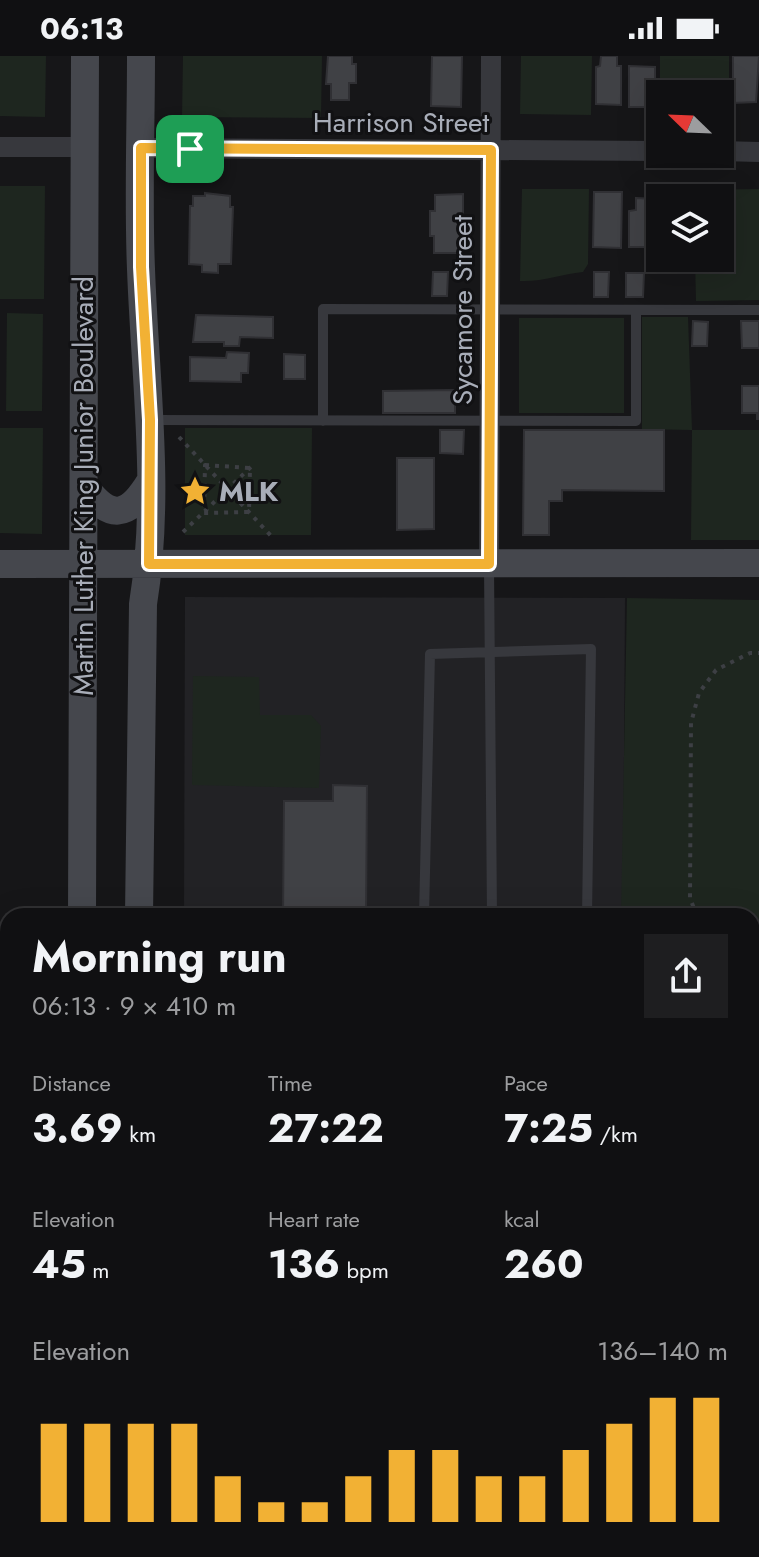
<!DOCTYPE html>
<meta charset="utf-8">
<style>
body{margin:0;font-family:Jost,sans-serif;background:#1e1e20;color:#f1f3f6;height:100vh;display:flex;flex-direction:column;font-size:30px;white-space:nowrap}
*{box-sizing:border-box;margin:0}
p{font-size:26px;color:#9c9d9f}
.icon{flex:none;width:44px;height:44px;fill:none;stroke:currentColor;stroke-width:2;stroke-linecap:round;stroke-linejoin:round}
.map{position:relative;flex:1;overflow:hidden}
.panel{position:absolute;left:0px;top:852px;width:760px;height:650px;display:flex;flex-direction:column;background:#101012;border-radius:24px 24px 0 0;box-shadow:0 8px 32px #0002,0 0 0 2px #303032}
.panel>*{flex:none}
.needle{width:52px;rotate:293deg}
.fabs{position:absolute;left:646px;top:24px;display:grid;gap:16px}
.fabs a{display:grid;place-items:center;width:88px;height:88px;border-radius:0px;background:#101012;box-shadow:0 8px 32px #0002,0 0 0 2px #303032;font-size:40px}
.pin{position:absolute;display:grid;place-items:center;width:68px;height:68px;color:#fff;margin:-34px;border-radius:16px;box-shadow:0 4px 12px #0006}
.round{display:grid;place-items:center;flex:none;width:84px;height:84px;border-radius:0px;background:#1e1e20}
.overview{display:flex;align-items:center;justify-content:space-between;height:136px;padding:0 32px}
h1{font-size:44px;font-weight:700;line-height:60px}
.figures{display:grid;grid-template-columns:repeat(3,1fr);gap:12px;height:136px;padding:8px 32px}
.figures div{display:grid;align-content:center}
.figures b{font-size:40px;font-weight:700}
.figures small{font-size:22px;font-weight:400}
.figures p{font-size:22px}
.chart{height:224px;padding:16px 32px}
.chart p{display:flex;justify-content:space-between}
.chart svg{width:100%;height:144px;margin-top:8px;stroke:#f2b134;stroke-width:6}
.status{display:flex;justify-content:space-between;align-items:center;height:56px;padding:0 40px;background:#101012;direction:ltr}
.status svg{height:22px;fill:currentColor}
.map>svg:first-child{display:block}
</style>
<div class="status"><b>06:13</b><svg viewBox="0 0 49 12"><path d="M0 12V9h3v3zM5 12V6h3v6zM10 12V3h3v9zM15 12V0h3v12zM26 1h20v11H26zM47 4h2v5h-2z"/></svg></div>
<div class="map">
<svg width="759" height="1501" viewBox="0 0 759 1501">
<rect width="100%" height="100%" fill="#161618"/>
<!-- built -->
<path fill="#222225" d="M 185,541 L 625,542 L 623,860 L 184,860 Z
M 752,990 L 759,990 L 759,1317 L 752,1317 Z"/>
<!-- green -->
<path fill="#1e261f" d="M 0,0 L 46,0 L 45,61 L 0,60 Z
M 183,0 L 322,0 L 321,62 L 182,61 Z
M 521,0 L 592,0 L 591,59 L 520,58 Z
M 660,0 L 729,0 L 729,61 L 720,61 L 720,38 L 660,38 L 660,61 Z
M 0,130 L 45,130 L 44,243 L 0,243 Z
M 522,133 L 589,133 L 588,208 L 583,216 C 561,218 543,226 520,225 Z
M 759,133 L 759,244 L 696,245 L 695,202 L 720,202 L 720,142 L 694,142 L 694,134 Z
M 7,257 L 43,258 L 42,355 L 6,355 Z
M 642,261 L 688,261 L 692,374 L 759,374 L 759,484 L 691,484 L 692,374 L 642,373 Z
M 519,262 L 624,262 L 624,357 L 519,357 Z
M 0,372 L 43,372 L 42,478 L 0,477 Z
M 185,372 L 312,372 L 311,479 L 185,479 Z
M 627,542 L 759,544 L 759,988 L 752,988 L 752,860 L 621,860 Z
M 193,620 L 259,621 L 260,659 L 311,659 L 321,670 L 319,732 L 192,729 Z
M 752,1390 L 759,1390 L 759,1501 L 189,1501 L 190,1494 L 752,1494 Z"/>
<!-- building -->
<path fill="#404145" stroke="#303034" stroke-width="2" d="M 328,0 L 352,0 L 352,8 L 356,8 L 356,27 L 349,27 L 349,44 L 331,44 L 331,28 L 326,28 Z
M 432,0 L 462,0 L 461,51 L 431,50 Z
M 601,0 L 617,0 L 617,10 L 621,10 L 621,49 L 596,48 L 596,11 L 600,10 Z
M 733,0 L 759,0 L 756,46 L 733,47 Z
M 629,10 L 655,11 L 655,51 L 629,51 Z
M 594,136 L 622,136 L 621,192 L 593,191 Z
M 205,137 L 230,140 L 230,151 L 233,151 L 231,208 L 218,208 L 218,217 L 202,216 L 202,209 L 189,208 L 190,150 L 193,150 L 193,140 L 205,140 Z
M 463,138 L 463,188 L 458,188 L 458,197 L 434,197 L 434,180 L 430,180 L 430,155 L 435,155 L 435,139 Z
M 636,142 L 658,143 L 657,191 L 629,191 L 629,155 L 636,154 Z
M 433,216 L 448,216 L 447,240 L 432,240 Z
M 594,216 L 609,216 L 608,241 L 594,241 Z
M 626,217 L 644,217 L 643,241 L 626,241 Z
M 196,259 L 273,261 L 273,282 L 240,281 L 239,290 L 224,290 L 224,286 L 193,286 Z
M 693,265 L 708,266 L 707,290 L 692,290 Z
M 741,265 L 759,265 L 759,292 L 742,292 Z
M 227,296 L 249,297 L 248,317 L 241,317 L 241,326 L 190,325 L 190,301 L 226,302 Z
M 284,298 L 305,299 L 305,323 L 284,323 Z
M 742,330 L 759,330 L 759,363 L 757,363 L 757,357 L 742,357 Z
M 455,334 L 455,357 L 383,357 L 383,335 Z
M 440,374 L 464,374 L 463,398 L 440,397 Z
M 524,374 L 664,374 L 664,435 L 562,434 L 562,445 L 549,445 L 549,479 L 523,479 Z
M 397,402 L 434,402 L 434,473 L 397,474 Z
M 333,729 L 367,730 L 366,860 L 283,860 L 284,745 L 333,745 Z
M 0,1465 L 7,1465 L 7,1501 L 0,1501 Z"/>
<g fill="none" stroke-linecap="round" stroke-linejoin="round">
<!-- path -->
<path stroke="#3d3f44" stroke-width="4" stroke-dasharray="4 6" stroke-linecap="butt" d="M 179,381 L 273,482
M 205,409 L 250,412 L 249,456 L 204,457 Z
M 183,476 L 255,407
M 697,860 L 690,842 L 691,667 L 699,637 L 716,614 L 750,597 L 759,597
M 752,906 L 759,908
M 752,993 L 759,993"/>
<!-- lane -->
<path stroke="#37383d" stroke-width="10" d="M 152,364 L 636,365 L 636,254
M 323,365 L 323,253 L 759,254
M 489,510 L 492,860
M 424,860 L 430,598 L 591,593 L 587,860"/>
<!-- street -->
<path stroke="#37383d" stroke-width="20" d="M 0,91 L 84,91
M 141,92 L 660,95
M 720,95 L 759,96
M 489,508 L 491,0
M 752,1354 L 759,1354"/>
<!-- secondary -->
<path stroke="#45474d" stroke-width="28" d="M 84,430 C 110,464 127,463 150,426
M 0,508 L 759,507
M 82,860 L 85,0
M 139,860 L 143,548 C 161,438 145,324 141,213 C 138,143 141,71 141,0
M 81,1501 L 81,1494
M 147,1501 L 147,1494"/>
</g>
<g fill="none" stroke-linecap="round" stroke-linejoin="round">
<!-- route casing -->
<g stroke="#fff" stroke-width="16">
<path id="route" d="M 141,92 L 491,94 L 489,508 L 149,508 L 150,364 L 141,211 Z"/>
</g>
<!-- route -->
<use href="#route" stroke="#f2b134" stroke-width="10"/>
</g>
<!-- icons -->
<defs>
<g id="sight-bare" transform="scale(2.4)"><path d="M0-6L1.8-2.2L6-1.7L2.9 1.2L3.7 5.4L0 3.3L-3.7 5.4L-2.9 1.2L-6-1.7L-1.8-2.2Z" fill="#f2b134" stroke="#111113" stroke-width="2.5" paint-order="stroke"/></g>
</defs>
<g fill-rule="evenodd">
<use href="#sight-bare" x="195" y="435"/>
</g>
<g text-anchor="middle" dominant-baseline="central" stroke-width="6" stroke-linejoin="round" paint-order="stroke">
<!-- street labels -->
<g font-size="28" fill="#a8adb8" stroke="#111113">
<text x="401" y="66">Harrison Street</text>
<text transform="translate(462 254) rotate(-90)">Sycamore Street</text>
<text transform="translate(83 430) rotate(-90)">Martin Luther King Junior Boulevard</text>
</g>
<!-- poi labels -->
<g font-size="28" font-weight="bold" fill="#a8adb8" stroke="#111113" text-anchor="start">
<text x="219" y="435">MLK</text>
</g>
</g>
</svg>
<div class="fabs">
<a><svg class="needle" viewBox="-14 -14 28 28"><path d="M0-13l5 13h-10z" fill="#e53935"/><path d="M0 13l5-13h-10z" fill="#9c9d9f"/></svg></a>
<a><svg class="icon" aria-label="layers" viewBox="0 0 24 24"><path d="M12 4l9 5-9 5-9-5zM3 14l9 5 9-5"/></svg></a>
</div>
<div class="pin" style="left:190px;top:93px;background:#1e9e55"><svg class="icon" aria-label="arrive" viewBox="0 0 24 24"><path d="M6 21V4h12l-3 4 3 4H6"/></svg></div>
<section class="panel">
<div class="overview"><div><h1>Morning run</h1><p>06:13 · 9 × 410 m</p></div><a class="round"><svg class="icon" aria-label="share" viewBox="0 0 24 24"><path d="M12 15V3M7 8l5-5 5 5M5 13v7h14v-7"/></svg></a></div>
<div class="figures">
<div><p>Distance</p><b>3.69<small> km</small></b></div>
<div><p>Time</p><b>27:22</b></div>
<div><p>Pace</p><b>7:25<small> /km</small></b></div>
</div>
<div class="figures">
<div><p>Elevation</p><b>45<small> m</small></b></div>
<div><p>Heart rate</p><b>136<small> bpm</small></b></div>
<div><p>kcal</p><b>260</b></div>
</div>
<div class="chart"><p><span>Elevation</span>136–140 m</p>
<svg viewBox="0 0 160 44" preserveAspectRatio="none"><path d="M5 44V14M15 44V14M25 44V14M35 44V14M45 44V30M55 44V38M65 44V38M75 44V30M85 44V22M95 44V22M105 44V30M115 44V30M125 44V22M135 44V14M145 44V6M155 44V6"/></svg>
</div>
</section>
</div>
